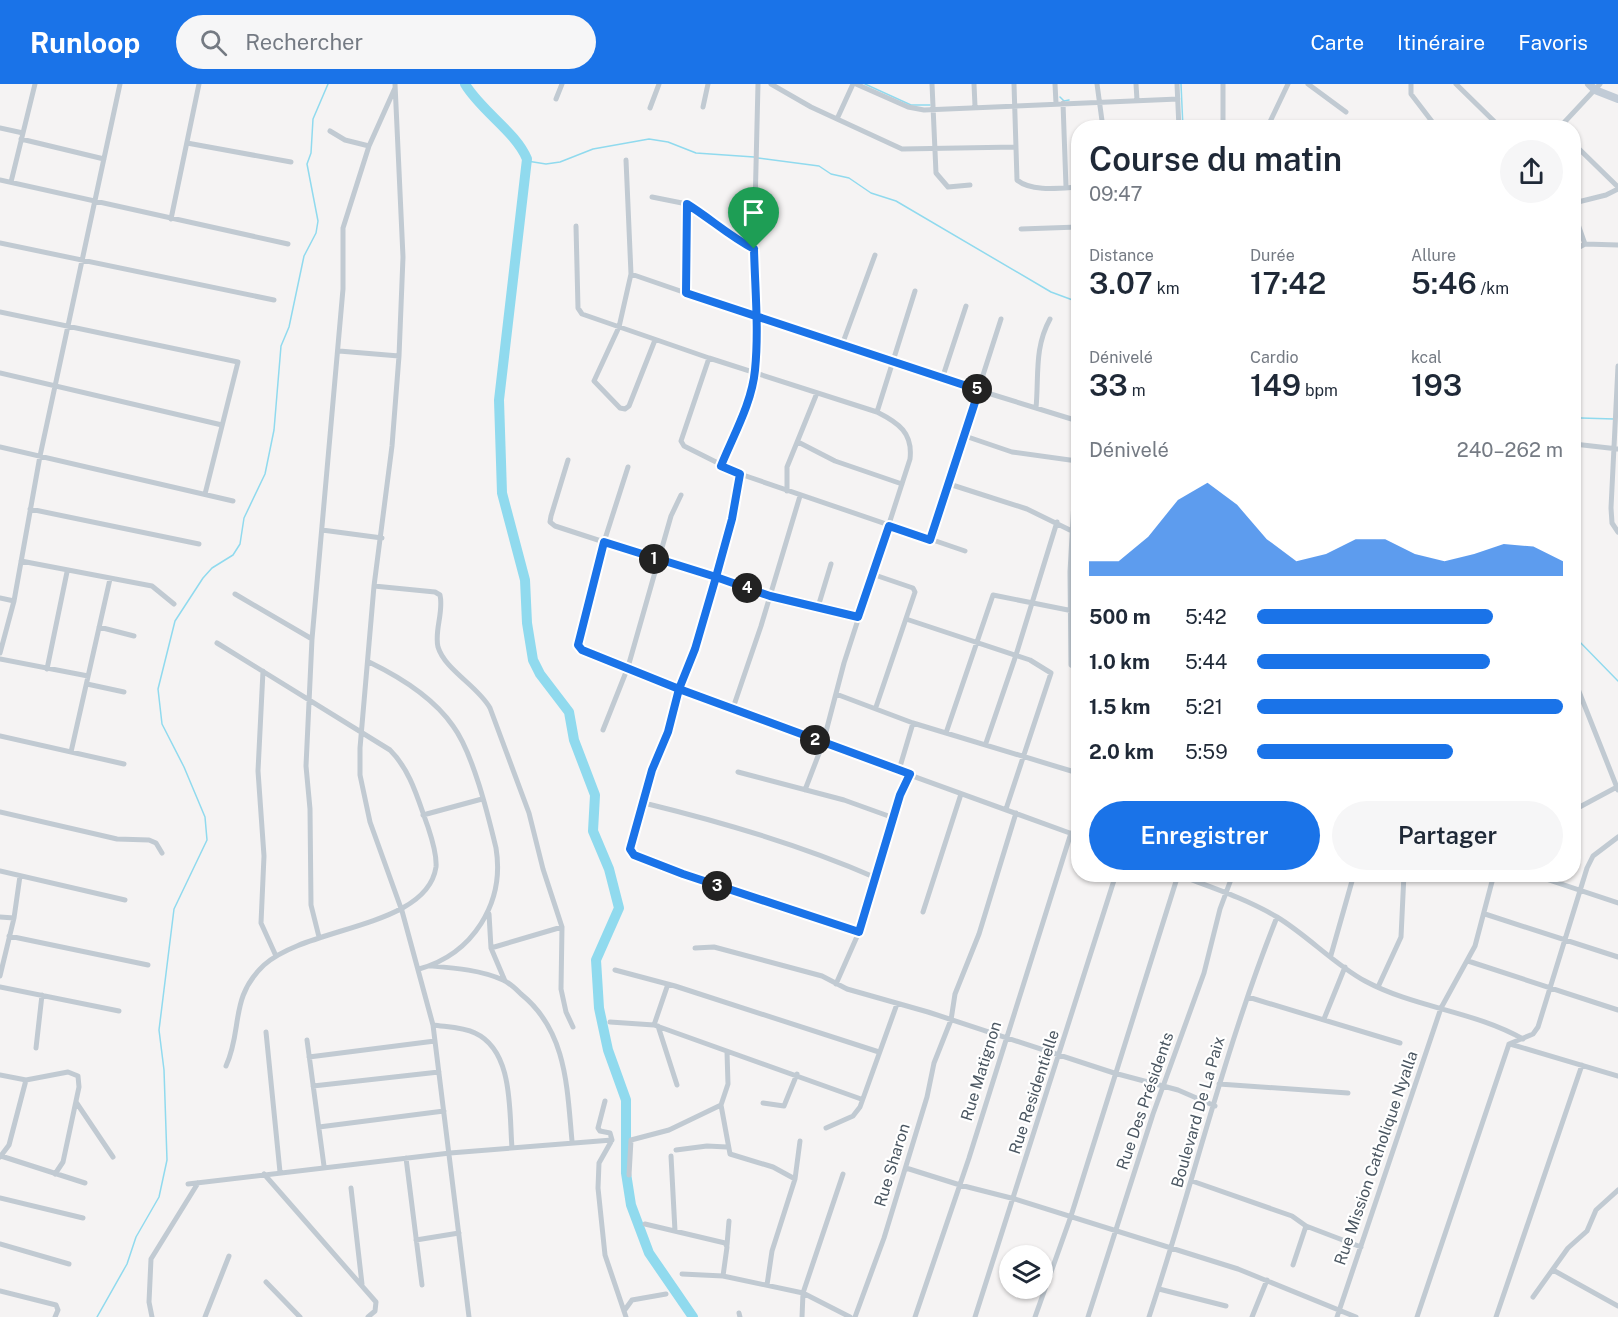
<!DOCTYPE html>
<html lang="fr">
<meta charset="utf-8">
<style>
body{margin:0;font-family:"Public Sans",sans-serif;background:#f6f6f7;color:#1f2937;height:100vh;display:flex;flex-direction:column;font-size:22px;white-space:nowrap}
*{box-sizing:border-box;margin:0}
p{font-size:20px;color:#747a83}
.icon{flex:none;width:33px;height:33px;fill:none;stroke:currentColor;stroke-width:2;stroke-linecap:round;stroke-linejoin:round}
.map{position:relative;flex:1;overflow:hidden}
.side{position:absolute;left:1071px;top:36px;width:510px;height:762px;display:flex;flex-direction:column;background:#fff;border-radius:24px;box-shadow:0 2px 4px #0004}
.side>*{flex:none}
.buttons{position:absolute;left:999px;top:1161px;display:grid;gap:12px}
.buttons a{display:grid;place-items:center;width:54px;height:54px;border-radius:50%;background:#fff;box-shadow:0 2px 4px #0004;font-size:30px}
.pin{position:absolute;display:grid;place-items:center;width:51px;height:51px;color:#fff;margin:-62px -26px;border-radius:50% 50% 50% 0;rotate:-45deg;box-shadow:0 0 6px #0007}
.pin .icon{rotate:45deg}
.km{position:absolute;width:30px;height:30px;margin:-15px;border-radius:50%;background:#222;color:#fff;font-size:16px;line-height:30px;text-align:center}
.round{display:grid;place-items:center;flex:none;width:63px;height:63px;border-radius:32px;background:#f6f6f7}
.summary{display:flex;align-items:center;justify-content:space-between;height:102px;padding:0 18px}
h1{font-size:33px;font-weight:600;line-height:45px}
.figures{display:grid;grid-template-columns:repeat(3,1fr);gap:9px;height:102px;padding:6px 18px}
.figures div{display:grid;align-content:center}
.figures b{font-size:30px;font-weight:600}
.figures small{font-size:16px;font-weight:400}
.figures p{font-size:16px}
.chart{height:168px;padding:12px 18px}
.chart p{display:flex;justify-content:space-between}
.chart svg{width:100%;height:108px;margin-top:6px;fill:#1a73e8;opacity:.7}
.primary-button{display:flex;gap:12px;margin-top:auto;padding:12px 18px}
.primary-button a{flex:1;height:69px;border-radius:36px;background:#1a73e8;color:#fff;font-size:24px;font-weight:600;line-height:69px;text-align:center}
.primary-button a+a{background:#f6f6f7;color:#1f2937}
ul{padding:0 18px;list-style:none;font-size:20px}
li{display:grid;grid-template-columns:96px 72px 1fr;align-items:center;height:45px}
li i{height:15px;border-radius:8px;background:#1a73e8}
header{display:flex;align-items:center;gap:36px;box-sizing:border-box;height:84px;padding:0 30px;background:#1a73e8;color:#fff}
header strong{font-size:28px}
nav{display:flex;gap:33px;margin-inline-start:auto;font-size:21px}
.search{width:420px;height:54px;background:#f6f6f7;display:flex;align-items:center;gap:15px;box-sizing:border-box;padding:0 21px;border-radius:33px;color:#747a83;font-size:22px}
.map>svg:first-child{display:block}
</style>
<header>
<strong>Runloop</strong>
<div class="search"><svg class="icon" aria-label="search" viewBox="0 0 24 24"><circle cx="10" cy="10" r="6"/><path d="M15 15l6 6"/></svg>Rechercher</div>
<nav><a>Carte</a><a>Itinéraire</a><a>Favoris</a></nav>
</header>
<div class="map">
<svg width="1618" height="1233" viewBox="0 0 1618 1233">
<rect width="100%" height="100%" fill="#f5f3f3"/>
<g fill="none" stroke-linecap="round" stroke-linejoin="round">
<!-- stream -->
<path stroke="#90daee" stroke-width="1.5" d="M 865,0 L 911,21 L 930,21
M 1181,0 L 1183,44
M 1060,13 L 1064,17 L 1069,16
M 758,74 L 819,82 L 831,90 L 849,94 L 871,109 L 896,117 L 1051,208 L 1078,218
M 527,77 L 546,80 L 560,78 L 593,65 L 649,55 L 668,58 L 696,69 L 754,73
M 1581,334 L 1614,335
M 1574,552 L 1618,597
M 97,1233 L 127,1180 L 136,1153 L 159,1113 L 167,1076 L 164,986 L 159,946 L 174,825 L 207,756 L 205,733 L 184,683 L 162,640 L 158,605 L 175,537 L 203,494 L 212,484 L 233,471 L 240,460 L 244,434 L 265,390 L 274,346 L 281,262 L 289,243 L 304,172 L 316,149 L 318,137 L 307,80 L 311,69 L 313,35 L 328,0"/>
<!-- river -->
<path stroke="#90daee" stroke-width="10" d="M 465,0 C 481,27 516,48 527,75 L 499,316 L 502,409 L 525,496 L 527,539 L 533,576 L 540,590 L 569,628 L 574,656 L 595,711 L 593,747 L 609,785 L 619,824 L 596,876 L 599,924 L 608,966 L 626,1016 L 626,1089 L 631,1121 L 649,1169 L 693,1233"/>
<!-- minor -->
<path stroke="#c1cad2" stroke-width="5" d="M 395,0 L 403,173 L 399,272 L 392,362 L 374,502 L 360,664 L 360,691 L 370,738 L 402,827 L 433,941 L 469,1233
M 771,0 L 811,23 L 902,65 L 1016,63
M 856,0 L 908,23 L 924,26 L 1178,15
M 932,0 L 936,89 L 948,103 L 970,101
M 974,0 L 975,22
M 1014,0 L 1017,96 C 1031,108 1061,104 1078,103
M 1055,0 L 1056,19
M 1097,0 L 1103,44
M 1136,0 L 1137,16
M 1177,0 L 1179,44
M 1223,0 L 1223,44
M 1308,0 L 1346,28
M 1411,0 L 1411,10 L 1437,44
M 1456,0 L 1501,44
M 556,15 L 562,0
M 1063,19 L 1066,103
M 703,23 L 708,0
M 650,24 L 659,0
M 837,35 L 853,0
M 0,44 L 23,49
M 1267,44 L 1288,0
M 1559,44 L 1600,0
M 330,47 L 345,56 L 369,62
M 21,55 L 104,75
M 187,59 L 291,78
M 1574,60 L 1618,103
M 626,76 L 631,190 L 619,243 L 594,297 L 620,324 L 625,325 L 629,322 L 655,256
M 0,96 L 288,160
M 11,98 L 35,0
M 652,113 L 687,120 L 712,135 L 728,151 L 754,165
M 1574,119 L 1606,111 L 1618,105
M 1574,129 L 1585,160
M 171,135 L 199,0
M 576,142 L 578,224 L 582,230 L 709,274 L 877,328 C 899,339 913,349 910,375 L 844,579 L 823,659 L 805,706
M 1021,145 L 1078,143
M 0,159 L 274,216
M 1574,166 L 1585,160 L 1618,161
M 631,190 L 814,253 L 855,263 L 942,295 L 1078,337
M 686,209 L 687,120
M 0,228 L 238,278 L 205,410
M 842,261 L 875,171
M 339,267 L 399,272
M 709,274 L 681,357 L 684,362 L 740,390 L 965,467
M 1618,282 L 1611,424 L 1612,439 L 1618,448
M 0,289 L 222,341
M 942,295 L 966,222
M 1036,324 C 1039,292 1034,264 1050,235
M 877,328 L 915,207
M 1078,347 L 1070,488 L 1071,581 L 1078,585
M 965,352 L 1012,368 L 1077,377
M 798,358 L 835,377 L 902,400
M 1574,360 L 1618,365
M 0,363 L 233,417
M 568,376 L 551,432 L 550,438 L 555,442 L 770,512 L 858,533
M 628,383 L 604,458 L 579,564 L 863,674 L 1078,752
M 721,383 L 749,312 L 755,287 L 754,165 L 758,0
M 740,390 L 720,482 L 695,565 L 679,605 L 668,648 L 653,686 L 630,765 L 634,771 L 683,791 L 859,848
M 949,400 L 1027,425 L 1078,450
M 787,407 L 787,383 L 817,309
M 30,425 L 199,460
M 322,446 L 382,454
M 930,456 L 1001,235
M 21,477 L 152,502 L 174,520
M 872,490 L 913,504 L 915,508 L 876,623
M 374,502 L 435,508 L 440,511 C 444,528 434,547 438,563 C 445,586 478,602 490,624 L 529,729 L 543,785 L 562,843 L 561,905 L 566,928 L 573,943
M 235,510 L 312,555
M 0,514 L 14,517
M 818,523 L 831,480
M 906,535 L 1030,576 L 1051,589 L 1006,725
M 99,543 L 134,552
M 217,559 L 390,666 C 411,687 418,716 428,743 C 432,755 437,771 436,783 C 427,844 307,842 264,881 C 229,914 243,945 226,982
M 0,569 L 14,517 L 40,372 L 120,0
M 0,575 L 88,592
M 369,578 C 400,593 433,613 453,642 C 473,669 488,731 496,764 C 505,819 473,870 419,885
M 47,585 L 67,488
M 263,587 L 258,687 L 264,772 L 261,839 L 276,872
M 1574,595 L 1618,706
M 87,600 L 124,608
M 836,610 L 913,639 L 1078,689
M 733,624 L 761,542 L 800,412
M 603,646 L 628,583 L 671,432 L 681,411
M 946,649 L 993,511 L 1078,528
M 0,652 L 124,680
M 986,659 L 1016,571 L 1057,438
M 71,668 L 110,495
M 899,686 L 913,639
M 738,688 L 844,716 L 894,734
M 644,719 C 722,738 801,761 874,793
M 1574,726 L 1617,703
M 0,728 L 117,755 L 149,756 L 156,759 L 162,769
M 423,731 L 482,715
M 0,787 L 125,816
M 1176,790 C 1210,803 1245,814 1277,833 C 1307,851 1335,881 1365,897 C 1415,924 1474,927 1523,955
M 1531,790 L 1618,819
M 923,828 L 961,710
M 489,830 L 491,864 L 505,897
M 1485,830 L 1618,873
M 0,833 L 14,834
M 9,852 L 148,881
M 319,853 L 311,821 L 310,725 L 306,682 L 312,555 L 343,205 L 343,144 L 369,62 L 395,4
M 491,864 L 562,843
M 695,864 L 714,863 L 822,892 L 847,905 L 928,928 L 1114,989 L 1178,1006 L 1215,1022
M 1331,871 L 1354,790
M 1468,877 L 1618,926
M 431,882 C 455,884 481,886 503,896 C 510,899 516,905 521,910 C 567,947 567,1004 572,1057
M 615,886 L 675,902 L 879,968
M 0,892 L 14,834 L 20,792
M 836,900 L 859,848 L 900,711 L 910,690
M 0,903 L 119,927
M 1378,903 L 1401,853 L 1404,790
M 1248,913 L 1400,959
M 1324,935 L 1345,883
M 610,938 L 654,941 L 861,1015
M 433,941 C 446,943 463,943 475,949 C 514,967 509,1028 512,1064
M 654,941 L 668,900
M 658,942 L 677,1001
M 266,948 L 280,1088
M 307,956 L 324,1082
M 1509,960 L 1533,950 L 1538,943 L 1587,784 L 1593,772 L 1618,753
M 1510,960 L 1618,992
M 36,964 L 42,911
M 309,973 L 435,957
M 0,991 L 26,996 L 68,988 L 78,992 L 79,1003 L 63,1078 L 55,1090
M 1219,1000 L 1348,1009
M 313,1002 L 439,988
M 605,1017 L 598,1044 L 600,1047 L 610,1049 L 612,1056 L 599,1079 L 598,1104 L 605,1171 L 626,1233
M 76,1018 L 113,1073
M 763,1019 L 784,1022 L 797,990
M 721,1021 L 730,1070 L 773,1083 L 795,1095 L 772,1167 L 767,1201
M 319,1043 L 444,1027
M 826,1044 L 853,1032 L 860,1023 L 897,920
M 676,1066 L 707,1062 L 727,1063
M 1,1072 L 85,1099
M 671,1072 L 675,1147
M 0,1073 L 9,1061 L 26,996
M 406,1074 L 422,1201
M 906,1084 L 960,1101 L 1015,1115 L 1238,1185 L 1356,1233
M 264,1090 L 376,1218 L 375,1227 L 368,1233
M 629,1091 L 631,1056 L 669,1046 L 721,1021 L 728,1000 L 727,968
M 795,1095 L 800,1057
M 1192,1097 L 1292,1132 L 1306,1142 L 1361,1163
M 188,1100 L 450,1069 L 612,1056
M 351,1104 L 362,1200
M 0,1114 L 83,1134
M 645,1140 L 725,1159 L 727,1163 L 723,1192
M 416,1156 L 459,1149
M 0,1160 L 69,1180
M 727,1161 L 729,1137
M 1293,1181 L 1306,1142
M 1553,1186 L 1618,1222
M 682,1190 L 723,1192 L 803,1209 L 850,1233
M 266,1198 L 300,1233
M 1159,1205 L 1226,1222
M 0,1207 L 56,1221 L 58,1226 L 55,1233
M 1533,1213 L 1568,1164 L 1587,1147 L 1596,1126 L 1618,1106
M 624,1227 L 632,1216 L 666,1210
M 739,1229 L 740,1233
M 152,1233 L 149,1218 L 151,1175 L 198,1099
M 205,1233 L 229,1172
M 802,1233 L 803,1209 L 843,1090
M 855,1233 L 884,1154 L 927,1013 L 934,979 L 951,936 L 955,910 L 979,850 L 1016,729
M 915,1233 L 969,1074 L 1071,749
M 975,1233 L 1116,790
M 1035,1233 L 1071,1132 L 1178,791
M 1088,1233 L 1153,1030 L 1204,889 L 1220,825 L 1233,790
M 1149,1233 C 1193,1100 1225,963 1277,833
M 1252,1233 L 1267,1196
M 1337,1233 L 1441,924 L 1475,862 L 1494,790
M 1417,1233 L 1509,960
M 1496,1233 L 1582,981"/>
<!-- secondary -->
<path stroke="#c1cbd6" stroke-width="8" d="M 1589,0 L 1595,6 L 1618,15"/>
</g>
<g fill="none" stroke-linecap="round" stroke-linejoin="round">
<!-- route casing -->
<g stroke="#fff" stroke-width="12">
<path id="route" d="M 754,165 C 755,205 759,246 755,286 C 752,319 733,352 721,382 L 740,390 L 732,435 L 716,493 L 604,458 L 578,561 L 582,566 L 679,605 L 910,690 L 900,711 L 859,848 L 683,790 L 634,771 L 630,765 L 652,686 L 668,648 L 679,605 L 695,565 L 716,493 L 770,512 L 858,533 L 889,442 L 930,456 L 979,306 L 686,209 L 687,120 C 711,135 729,152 754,165"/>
</g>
<!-- route -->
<use href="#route" stroke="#1a73e8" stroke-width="8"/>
</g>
<g text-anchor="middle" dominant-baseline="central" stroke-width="4.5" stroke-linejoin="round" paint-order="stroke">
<!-- street labels -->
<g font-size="16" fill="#4a5661" stroke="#fff">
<text transform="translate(981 987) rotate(-73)">Rue Matignon</text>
<text transform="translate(1034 1008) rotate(-72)">Rue Residentielle</text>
<text transform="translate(1145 1017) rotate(-71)">Rue Des Présidents</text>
<text transform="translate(1198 1028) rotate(-74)">Boulevard De La Paix</text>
<text transform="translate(1376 1074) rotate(-71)">Rue Mission Catholique Nyalla</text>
<text transform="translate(892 1081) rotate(-73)">Rue Sharon</text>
</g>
</g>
</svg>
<div class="buttons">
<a><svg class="icon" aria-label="layers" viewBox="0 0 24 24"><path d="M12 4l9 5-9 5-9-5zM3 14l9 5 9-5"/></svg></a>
</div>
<div class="pin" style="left:754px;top:165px;background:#1e9e55"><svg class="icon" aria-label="arrive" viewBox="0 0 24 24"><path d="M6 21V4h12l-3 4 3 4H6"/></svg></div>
<b class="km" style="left:654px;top:475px">1</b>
<b class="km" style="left:815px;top:656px">2</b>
<b class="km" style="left:717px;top:802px">3</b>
<b class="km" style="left:747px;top:504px">4</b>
<b class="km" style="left:977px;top:305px">5</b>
<section class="side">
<div class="summary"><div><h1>Course du matin</h1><p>09:47</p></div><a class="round"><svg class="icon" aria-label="share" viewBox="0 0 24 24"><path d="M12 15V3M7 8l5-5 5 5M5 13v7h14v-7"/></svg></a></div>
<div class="figures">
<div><p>Distance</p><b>3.07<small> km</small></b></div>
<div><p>Durée</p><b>17:42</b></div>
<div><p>Allure</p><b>5:46<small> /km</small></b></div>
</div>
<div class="figures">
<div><p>Dénivelé</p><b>33<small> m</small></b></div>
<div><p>Cardio</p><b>149<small> bpm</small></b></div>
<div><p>kcal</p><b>193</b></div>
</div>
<div class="chart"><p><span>Dénivelé</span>240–262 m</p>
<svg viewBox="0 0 160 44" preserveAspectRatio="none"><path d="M0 44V38L10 38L20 28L30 13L40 6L50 15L60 29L70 38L80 35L90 29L100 29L110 35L120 38L130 35L140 31L150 32L160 38V44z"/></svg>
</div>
<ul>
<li><b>500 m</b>5:42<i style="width:77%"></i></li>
<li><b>1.0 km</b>5:44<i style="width:76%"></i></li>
<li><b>1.5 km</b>5:21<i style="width:100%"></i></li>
<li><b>2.0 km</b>5:59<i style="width:64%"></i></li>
</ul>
<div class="primary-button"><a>Enregistrer</a><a>Partager</a></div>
</section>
</div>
